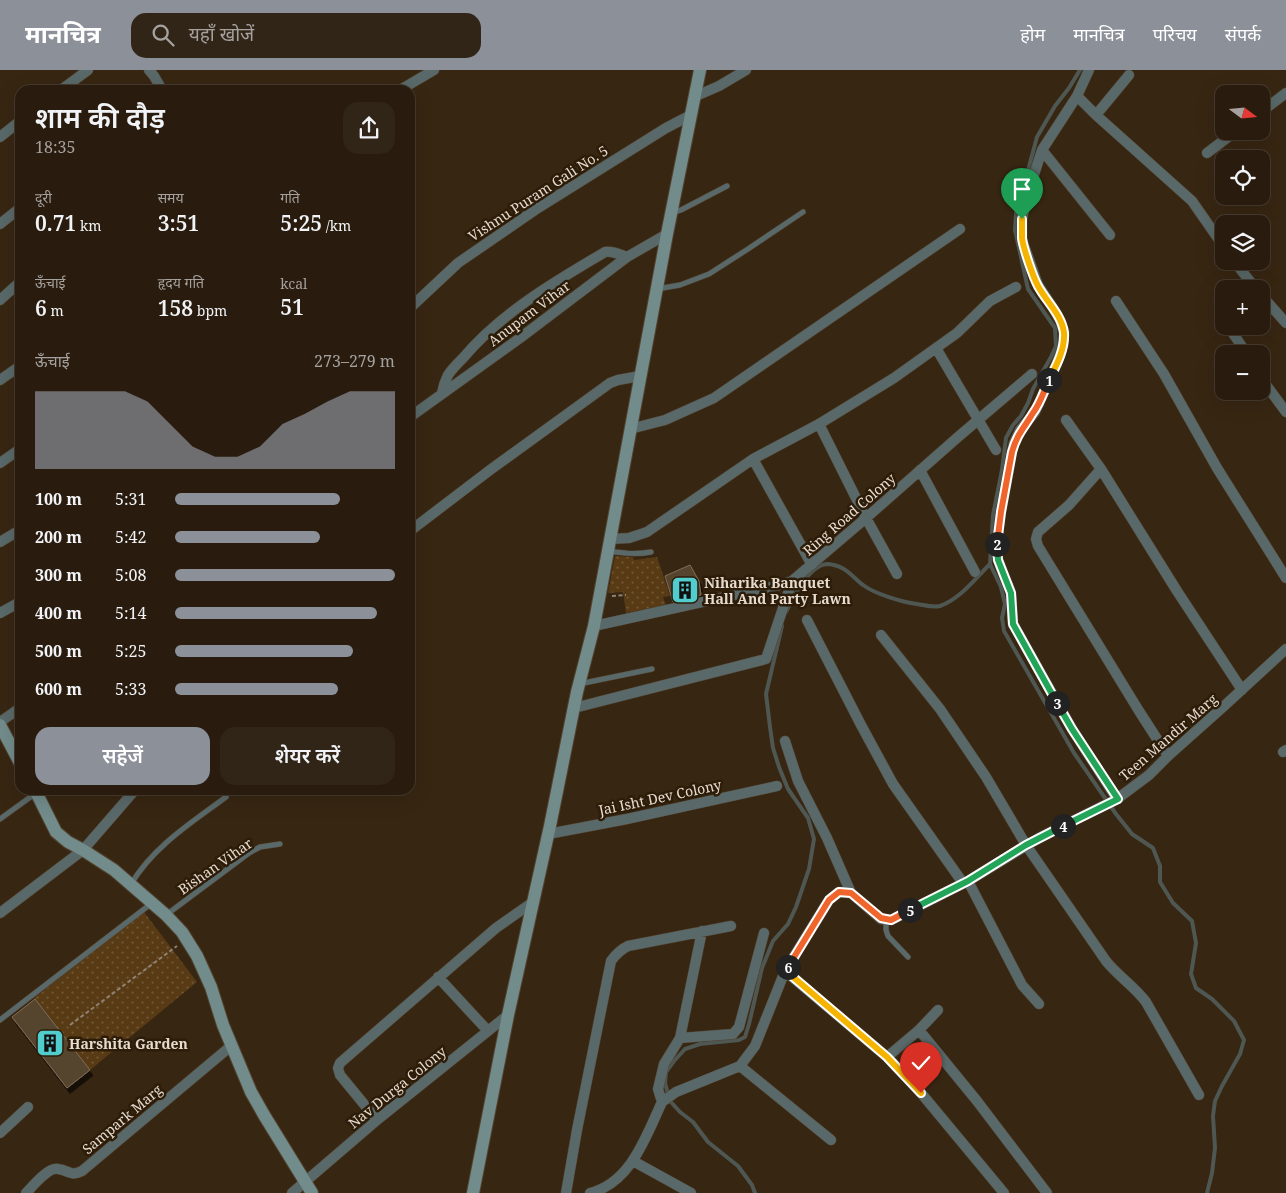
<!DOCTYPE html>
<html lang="hi">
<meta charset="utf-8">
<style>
body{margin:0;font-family:"Noto Serif","Noto Sans Devanagari",serif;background:#312517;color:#f1f3f6;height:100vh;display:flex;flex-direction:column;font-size:19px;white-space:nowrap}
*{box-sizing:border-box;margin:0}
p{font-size:16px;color:#a5a19e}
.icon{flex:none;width:28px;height:28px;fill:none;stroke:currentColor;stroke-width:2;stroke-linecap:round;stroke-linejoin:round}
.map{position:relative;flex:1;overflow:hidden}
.sheet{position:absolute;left:15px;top:15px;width:400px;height:710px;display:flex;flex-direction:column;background:#291c0e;border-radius:15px;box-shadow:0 5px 20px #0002,0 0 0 1px #453a2e}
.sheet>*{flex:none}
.needle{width:32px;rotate:106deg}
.tools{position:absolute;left:1215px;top:15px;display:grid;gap:10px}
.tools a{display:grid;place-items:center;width:55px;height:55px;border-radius:10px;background:#291c0e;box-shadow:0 5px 20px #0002,0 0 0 1px #453a2e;font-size:25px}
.pin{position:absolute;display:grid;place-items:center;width:42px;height:42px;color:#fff;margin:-51px -21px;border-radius:50% 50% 50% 0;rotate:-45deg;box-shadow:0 0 5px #0007}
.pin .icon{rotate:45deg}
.km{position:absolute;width:25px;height:25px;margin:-12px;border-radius:50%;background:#222;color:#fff;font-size:14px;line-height:25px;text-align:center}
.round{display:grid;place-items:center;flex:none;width:52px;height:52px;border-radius:15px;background:#312517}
.summary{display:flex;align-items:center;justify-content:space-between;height:85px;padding:0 20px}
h1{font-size:28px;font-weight:600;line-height:38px}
.metrics{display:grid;grid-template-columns:repeat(3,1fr);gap:8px;height:85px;padding:5px 20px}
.metrics div{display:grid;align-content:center}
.metrics b{font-size:21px;font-weight:600}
.metrics small{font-size:14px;font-weight:400}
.metrics p{font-size:14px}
.chart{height:140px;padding:10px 20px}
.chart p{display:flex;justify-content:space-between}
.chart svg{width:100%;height:90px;margin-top:5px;fill:#8c9099;opacity:.7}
.button{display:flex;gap:10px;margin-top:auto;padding:10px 20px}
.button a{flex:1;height:58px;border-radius:15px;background:#8c9099;color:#fff;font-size:20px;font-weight:600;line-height:58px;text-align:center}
.button a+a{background:#312517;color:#f1f3f6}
ul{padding:0 20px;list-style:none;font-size:16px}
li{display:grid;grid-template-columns:80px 60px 1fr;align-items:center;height:38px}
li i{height:12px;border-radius:6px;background:#8c9099}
header{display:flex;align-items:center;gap:30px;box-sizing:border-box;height:70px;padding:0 25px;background:#8c9099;color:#fff}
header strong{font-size:24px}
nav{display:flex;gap:28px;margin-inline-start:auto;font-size:18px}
.search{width:350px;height:45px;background:#312517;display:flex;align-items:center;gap:12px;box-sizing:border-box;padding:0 18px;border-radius:15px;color:#a5a19e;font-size:19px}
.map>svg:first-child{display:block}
</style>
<header>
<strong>मानचित्र</strong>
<div class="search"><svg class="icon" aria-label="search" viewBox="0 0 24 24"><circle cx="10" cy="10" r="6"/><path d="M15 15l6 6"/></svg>यहाँ खोजें</div>
<nav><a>होम</a><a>मानचित्र</a><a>परिचय</a><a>संपर्क</a></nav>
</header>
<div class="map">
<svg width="1286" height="1123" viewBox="0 0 1286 1123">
<defs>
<pattern id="grass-dots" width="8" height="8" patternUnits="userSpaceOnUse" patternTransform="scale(1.25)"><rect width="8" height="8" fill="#583b15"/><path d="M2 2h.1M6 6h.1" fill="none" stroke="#705736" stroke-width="1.8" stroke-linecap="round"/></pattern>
<filter id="shadow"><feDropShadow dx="3" dy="5.5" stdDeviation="0" flood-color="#0009"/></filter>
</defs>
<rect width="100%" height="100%" fill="#372612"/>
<!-- grass -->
<path fill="url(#grass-dots)" d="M 615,486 L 633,487 L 634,490 L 657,487 L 670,526 L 663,527 L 666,535 L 626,543 L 623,522 L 608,523 Z
M 144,842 L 197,912 L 90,1000 L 34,928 Z"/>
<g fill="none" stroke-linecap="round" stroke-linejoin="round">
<!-- stream -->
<path stroke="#4f5753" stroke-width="4" d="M 990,494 L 1001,517 L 1005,534 L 1002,548 L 1004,561 L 1074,683 L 1116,744 L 1132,764 L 1153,778 L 1160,796 L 1160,812 L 1173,833 L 1192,851 L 1196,873 L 1191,904 L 1196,918 L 1212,929 L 1234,951 L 1244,970 L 1240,984 L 1222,1016 L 1215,1031 L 1213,1046 L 1215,1078 L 1212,1103 L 1207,1123
M 786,542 C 793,528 809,495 827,494 C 831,494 839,496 842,498 C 850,502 856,510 863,515 C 875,524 902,532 917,534 C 924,535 933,538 940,536 C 960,529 975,509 990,494 L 993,445 L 1002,400 L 1006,368 L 1013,355 L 1021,346 L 1028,333 L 1033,319 L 1051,287 L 1056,276 L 1055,258 L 1028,219 L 1015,160 L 1016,144 L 1018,130 L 1024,115 L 1037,67 L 1055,36 L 1069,18 L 1080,0
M 755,1123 L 752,1115 L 738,1096 L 708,1072 L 693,1052 L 680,1042 L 670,1031 L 665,1013 L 666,1002 L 674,991 L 685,979 L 700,974 L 739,970 L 745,967 L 749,954 L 762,898 L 773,871 L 788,854 L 796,837 L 809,799 L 814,769 L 808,748 L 788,719 L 779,697 L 773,678 L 770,657 L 766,624 L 782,556"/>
</g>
<!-- building -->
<path fill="#56442f" stroke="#816d57" filter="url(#shadow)" d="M 690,495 L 699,511 L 701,525 L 673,532 L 665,506 Z
M 35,929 L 90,1000 L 67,1018 L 12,947 Z"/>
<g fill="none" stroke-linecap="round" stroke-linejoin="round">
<!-- lane casing -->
<g stroke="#534330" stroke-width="6">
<path id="lane" d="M 671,143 L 681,140 L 727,116
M 657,219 L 680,215 L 709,204 L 748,179 L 803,142
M 608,481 C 622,483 636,485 651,482
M 579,614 L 652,599
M 0,749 L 36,723
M 131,814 C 154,776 191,753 226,727
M 166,845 L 249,783 L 260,777 L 280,774
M 886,850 L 886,860 L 888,866 L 908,887
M 0,950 L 152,833"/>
</g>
<!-- street casing -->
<g stroke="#534330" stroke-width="11">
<path id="street" d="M 149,0 L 154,6 L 162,20
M 1089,0 L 1077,26 L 1042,80 L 1027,126 L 1022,149 L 1022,170 L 1038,215 L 1053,238 L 1060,250 L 1064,262 L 1063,276 L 1057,293 L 1035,342 L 1020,360 L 1014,373 L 1012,382 L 1001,442 L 996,477 L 998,490 L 1011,523 L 1013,554 L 1072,659 L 1117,729
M 61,20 L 88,0
M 400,20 L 434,0
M 696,26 L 719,16 L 746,0
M 1077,26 L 1096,45 L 1192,131 L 1224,177
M 1261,42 L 1286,23
M 1096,45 L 1129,5
M 0,67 L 20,51
M 1042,80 L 1110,165
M 1207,83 L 1236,61
M 0,154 L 20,138
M 1234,191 L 1256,219
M 1261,225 L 1286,253
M 0,230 L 20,212
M 1116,231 L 1164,304 L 1217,398 L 1286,508
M 410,238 L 458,193 L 538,138 L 666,58 L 691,45
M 1220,244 L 1224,249
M 1228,256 L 1247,284
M 936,278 L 996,380
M 1261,308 L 1286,342
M 0,310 L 20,296
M 442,323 C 443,317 445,311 448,305 C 452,299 458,293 463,288 C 501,243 554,212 605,182 C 613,181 619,184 627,187
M 410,347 L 520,268 L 627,187 L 667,164
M 1066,350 L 1101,399 L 1177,521 L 1242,620
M 819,354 L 866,448 L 897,504
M 630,359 L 665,350 L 714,328 L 960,159
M 753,389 L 812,495
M 0,393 L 20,379
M 1101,399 L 1069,435 L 1038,462 L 1036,469 L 1038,476 L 1139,641 L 1168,686
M 920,400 L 975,502
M 410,461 L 490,400 L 610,313 L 618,310 L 640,306
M 610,469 L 629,468 L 647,462 L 753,389 L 819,354 L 894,308 L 957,263 L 990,231 L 1016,217
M 0,472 L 20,460
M 0,543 L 20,532
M 807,550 L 861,655 L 893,714 L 963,813
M 594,556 L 784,514 L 792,511 L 866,448 L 958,367 L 1032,304
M 881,565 L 940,639 L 986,707 L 1026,775 L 1106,891 C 1118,906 1135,917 1146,932 L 1199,1025
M 574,638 L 766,589 L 792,511
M 0,652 L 20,638
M 785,671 L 798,711 L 827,768 L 851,823
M 1283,682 L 1286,680
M 548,764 L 627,749 L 777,716
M 968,811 L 1022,915 L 1039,934
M 0,843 L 83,780 L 135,720
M 785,901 L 887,987 L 921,1023 L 1004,1123
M 438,907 L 488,961
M 919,960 L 977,1031 L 1047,1123
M 680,968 L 733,964 L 739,957 L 764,863
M 887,987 L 919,960 L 938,940
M 740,996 L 831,1070
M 662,1032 L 658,1019 L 664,994 L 680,968 L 702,861
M 377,1050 L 340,1005 L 338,998 L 340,993 L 496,858 L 533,832
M 0,1063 L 28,1037
M 633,1091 L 691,1123
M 26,1123 C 33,1116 48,1097 58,1099 C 69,1100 70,1107 82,1101 L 231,976
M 292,1123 L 377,1050 L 508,945
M 566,1123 L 577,1060 L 611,891 C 616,884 620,880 628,876 L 731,856
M 590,1123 C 631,1113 646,1066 662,1032 L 676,1022 L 740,996 L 755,976 L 785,901 L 829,830 L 839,822 L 851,823 L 881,849 L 891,850 L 968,811 L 1039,768 L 1117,729 L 1149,705 L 1168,686 L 1223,637 L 1286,579"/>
</g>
<!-- secondary casing -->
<g stroke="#534330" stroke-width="14">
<path id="secondary" d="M 0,655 L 20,693
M 35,720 L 56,762 L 68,772 L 83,780 L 114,800 L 166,845 L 182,862 L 197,886 L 211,917 L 223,955 L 251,1022 L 264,1045 L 312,1123
M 473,1123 L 508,945 L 550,756 L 577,622 L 594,556 L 667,164 L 700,0"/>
</g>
<!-- path -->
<path stroke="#8f8272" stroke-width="2" stroke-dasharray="4 2.5" stroke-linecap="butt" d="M 612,526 L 626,525
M 70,955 L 177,876"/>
<!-- lane -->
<use href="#lane" stroke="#596868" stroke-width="5"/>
<!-- street -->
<use href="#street" stroke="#596868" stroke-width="10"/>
<!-- secondary -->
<use href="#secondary" stroke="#728b8b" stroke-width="12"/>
</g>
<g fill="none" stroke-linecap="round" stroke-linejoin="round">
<!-- split-1 casing -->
<g stroke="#fff" stroke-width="10">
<path id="split-1" d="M 1022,149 C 1022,155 1022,162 1022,168 C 1023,177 1033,207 1038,216 C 1046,231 1062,245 1064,263 C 1065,280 1056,296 1049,310"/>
</g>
<!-- split-2 casing -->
<g stroke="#fff" stroke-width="10">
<path id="split-2" d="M 997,474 L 1001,442 L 1012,382 C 1017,364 1024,358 1033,343 C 1040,334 1044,321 1049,310"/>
</g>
<!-- split-3 casing -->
<g stroke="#fff" stroke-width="10">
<path id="split-3" d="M 997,474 L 998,490 L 1011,523 L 1013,554 L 1057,633"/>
</g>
<!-- split-4 casing -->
<g stroke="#fff" stroke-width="10">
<path id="split-4" d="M 1057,633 L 1072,659 L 1118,729 L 1063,756"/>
</g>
<!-- split-5 casing -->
<g stroke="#fff" stroke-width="10">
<path id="split-5" d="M 910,840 L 968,811 L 1026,775 L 1063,756"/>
</g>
<!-- split-6 casing -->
<g stroke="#fff" stroke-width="10">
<path id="split-6" d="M 788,897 L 829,830 L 839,822 L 851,823 L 881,848 L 891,850 L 910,840"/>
</g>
<!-- split-7 casing -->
<g stroke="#fff" stroke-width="10">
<path id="split-7" d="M 788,897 L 786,901 L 887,987 L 921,1023"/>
</g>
<!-- split-1 -->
<use href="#split-1" stroke="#f5b400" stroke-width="6"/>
<!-- split-2 -->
<use href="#split-2" stroke="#f0652b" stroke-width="6"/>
<!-- split-3 -->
<use href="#split-3" stroke="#22a559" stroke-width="6"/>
<!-- split-4 -->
<use href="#split-4" stroke="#22a559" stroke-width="6"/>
<!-- split-5 -->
<use href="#split-5" stroke="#22a559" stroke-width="6"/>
<!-- split-6 -->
<use href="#split-6" stroke="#f0652b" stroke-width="6"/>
<!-- split-7 -->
<use href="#split-7" stroke="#f5b400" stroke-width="6"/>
</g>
<!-- icons -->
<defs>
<g id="building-square" transform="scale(1.4375)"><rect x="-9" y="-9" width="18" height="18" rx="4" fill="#52cdce" stroke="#2c1c08"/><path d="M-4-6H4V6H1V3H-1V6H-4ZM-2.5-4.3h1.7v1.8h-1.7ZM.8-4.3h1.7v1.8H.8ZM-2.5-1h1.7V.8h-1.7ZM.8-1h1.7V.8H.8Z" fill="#111"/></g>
</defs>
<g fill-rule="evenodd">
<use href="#building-square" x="685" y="520"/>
<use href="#building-square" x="50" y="973"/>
</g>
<g text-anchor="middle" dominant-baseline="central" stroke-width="5" stroke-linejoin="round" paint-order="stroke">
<!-- street labels -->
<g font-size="14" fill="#e6dbcf" stroke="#2c1c08">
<text transform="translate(538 123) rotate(-33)">Vishnu Puram Gali No. 5</text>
<text transform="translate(529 243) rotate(-37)">Anupam Vihar</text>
<text transform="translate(849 444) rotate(-41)">Ring Road Colony</text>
<text transform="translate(1168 667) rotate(-41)">Teen Mandir Marg</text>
<text transform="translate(660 727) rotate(-12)">Jai Isht Dev Colony</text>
<text transform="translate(215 796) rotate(-35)">Bishan Vihar</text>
<text transform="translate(397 1017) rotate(-39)">Nav Durga Colony</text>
<text transform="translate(122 1049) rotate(-40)">Sampark Marg</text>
</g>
<!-- poi labels -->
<g font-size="14" font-weight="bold" fill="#e6dbcf" stroke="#2c1c08" text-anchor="start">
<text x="704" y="512">Niharika Banquet<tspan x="704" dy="16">Hall And Party Lawn</tspan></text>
<text x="69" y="973">Harshita Garden</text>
</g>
</g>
</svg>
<div class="tools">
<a><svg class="needle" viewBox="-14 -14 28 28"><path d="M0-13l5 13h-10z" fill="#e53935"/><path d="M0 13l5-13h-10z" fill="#a5a19e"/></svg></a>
<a><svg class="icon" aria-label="locate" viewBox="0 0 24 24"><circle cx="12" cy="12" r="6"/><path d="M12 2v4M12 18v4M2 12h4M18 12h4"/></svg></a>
<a><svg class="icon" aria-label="layers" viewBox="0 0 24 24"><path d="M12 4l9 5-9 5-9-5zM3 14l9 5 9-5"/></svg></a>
<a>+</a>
<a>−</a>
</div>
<div class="pin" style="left:1022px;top:149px;background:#1e9e55"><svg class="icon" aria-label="arrive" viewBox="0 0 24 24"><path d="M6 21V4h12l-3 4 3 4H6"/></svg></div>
<div class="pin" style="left:921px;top:1023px;background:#d93025"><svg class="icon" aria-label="check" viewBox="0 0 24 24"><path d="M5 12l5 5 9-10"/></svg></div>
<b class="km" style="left:1049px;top:310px">1</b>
<b class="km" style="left:997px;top:474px">2</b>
<b class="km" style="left:1057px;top:633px">3</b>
<b class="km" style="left:1063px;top:756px">4</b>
<b class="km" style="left:910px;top:840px">5</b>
<b class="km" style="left:788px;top:897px">6</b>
<section class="sheet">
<div class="summary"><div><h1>शाम की दौड़</h1><p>18:35</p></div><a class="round"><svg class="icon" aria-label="share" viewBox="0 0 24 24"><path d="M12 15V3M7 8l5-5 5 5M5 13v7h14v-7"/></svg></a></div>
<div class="metrics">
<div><p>दूरी</p><b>0.71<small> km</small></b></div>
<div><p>समय</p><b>3:51</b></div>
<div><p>गति</p><b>5:25<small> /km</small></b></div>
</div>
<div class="metrics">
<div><p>ऊँचाई</p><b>6<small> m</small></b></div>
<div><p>हृदय गति</p><b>158<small> bpm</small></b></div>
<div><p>kcal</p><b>51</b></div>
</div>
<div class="chart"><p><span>ऊँचाई</span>273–279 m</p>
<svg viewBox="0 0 160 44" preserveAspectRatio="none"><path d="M0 44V6L10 6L20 6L30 6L40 6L50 11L60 22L70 33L80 38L90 38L100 33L110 22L120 17L130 11L140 6L150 6L160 6V44z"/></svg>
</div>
<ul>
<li><b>100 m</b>5:31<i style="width:75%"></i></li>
<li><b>200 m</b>5:42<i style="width:66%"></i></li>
<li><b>300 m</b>5:08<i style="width:100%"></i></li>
<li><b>400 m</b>5:14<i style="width:92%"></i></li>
<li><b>500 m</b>5:25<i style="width:81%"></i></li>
<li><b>600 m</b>5:33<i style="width:74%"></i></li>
</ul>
<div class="button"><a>सहेजें</a><a>शेयर करें</a></div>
</section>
</div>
